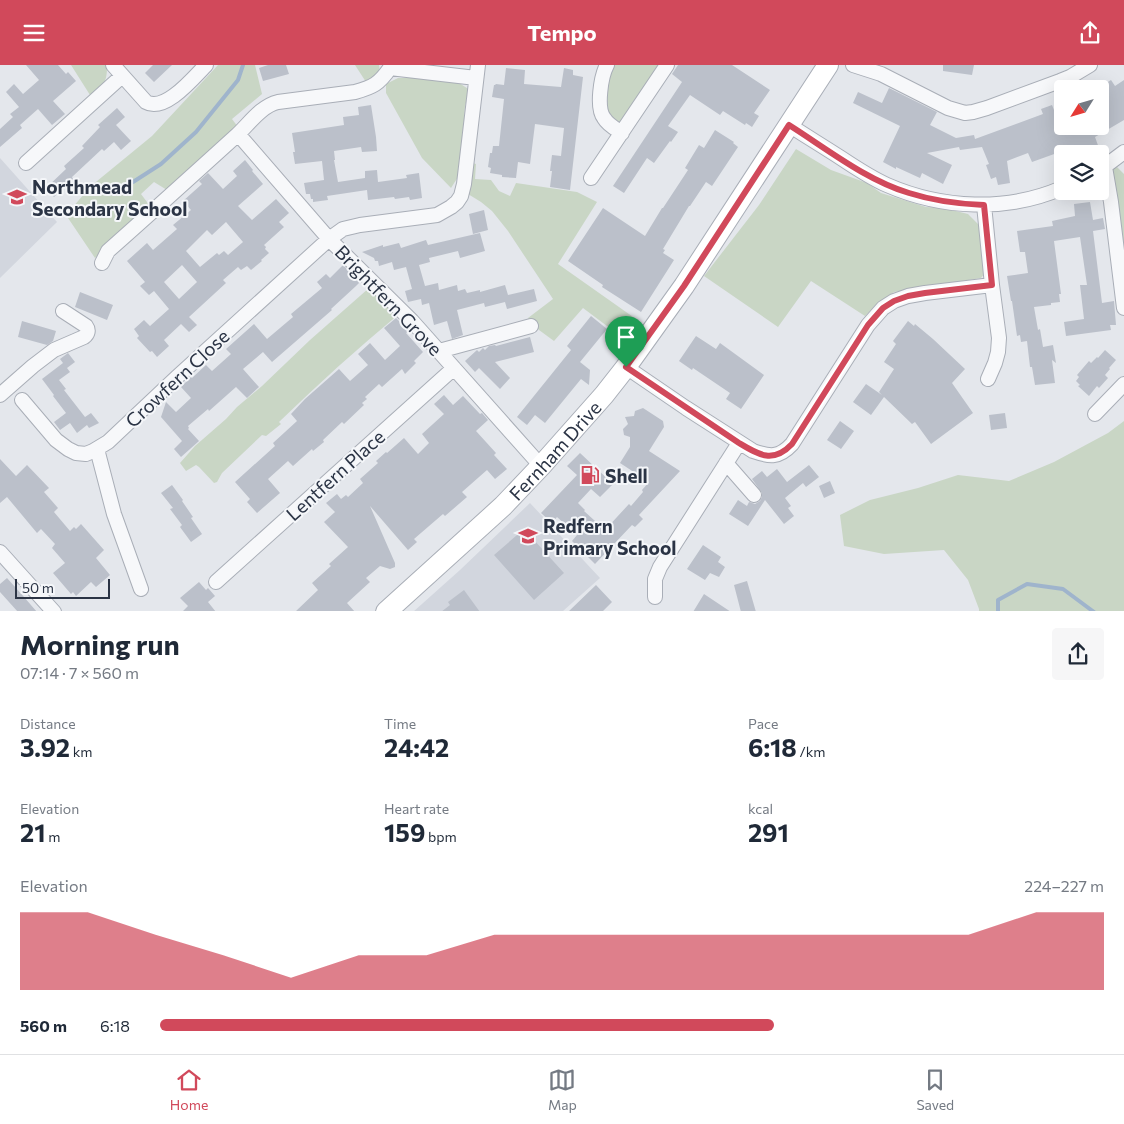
<!DOCTYPE html>
<meta charset="utf-8">
<style>
body{margin:0;font-family:Commissioner,sans-serif;background:#f6f6f7;color:#1f2937;height:100vh;display:flex;flex-direction:column;font-size:19px;white-space:nowrap}
*{box-sizing:border-box;margin:0}
p{font-size:16px;color:#747a83}
.icon{flex:none;width:28px;height:28px;fill:none;stroke:currentColor;stroke-width:2;stroke-linecap:round;stroke-linejoin:round}
.map{position:relative;height:546px;overflow:hidden}
.details{display:flex;flex-direction:column;background:#fff;flex:1}
.details>*{flex:none}
.needle{width:32px;rotate:233deg}
.buttons{position:absolute;left:1054px;top:15px;display:grid;gap:10px}
.buttons a{display:grid;place-items:center;width:55px;height:55px;border-radius:5px;background:#fff;box-shadow:0 5px 20px #0002;font-size:25px}
.scale{position:absolute;left:15px;bottom:12px;width:95px;box-sizing:border-box;padding-left:5px;border:2px solid #2b3445;border-top:0;font-size:14px;line-height:18px;white-space:nowrap;color:#2b3445;-webkit-text-stroke:4px #f4f6f9;paint-order:stroke}
.pin{position:absolute;display:grid;place-items:center;width:42px;height:42px;color:#fff;margin:-51px -21px;border-radius:50% 50% 50% 0;rotate:-45deg;box-shadow:0 0 5px #0007}
.pin .icon{rotate:45deg}
.round{display:grid;place-items:center;flex:none;width:52px;height:52px;border-radius:5px;background:#f6f6f7}
.headline{display:flex;align-items:center;justify-content:space-between;height:85px;padding:0 20px}
h1{font-size:28px;font-weight:700;line-height:38px}
.figures{display:grid;grid-template-columns:repeat(3,1fr);gap:8px;height:85px;padding:5px 20px}
.figures div{display:grid;align-content:center}
.figures b{font-size:25px;font-weight:700}
.figures small{font-size:14px;font-weight:400}
.figures p{font-size:14px}
.chart{height:140px;padding:10px 20px}
.chart p{display:flex;justify-content:space-between}
.chart svg{width:100%;height:90px;margin-top:5px;fill:#d1495b;opacity:.7}
ul{padding:0 20px;list-style:none;font-size:16px}
li{display:grid;grid-template-columns:80px 60px 1fr;align-items:center;height:38px}
li i{height:12px;border-radius:6px;background:#d1495b}
header{display:flex;justify-content:space-between;align-items:center;height:65px;padding:0 20px;background:#d1495b;color:#fff;font-size:22px;font-weight:700}
.tab-bar{display:flex;justify-content:space-around;align-items:center;height:70px;border-top:1px solid #e0e1e3;background:#fff;font-size:14px;color:#747a83}
.tab-bar a{display:grid;justify-items:center;gap:2px}
.tab-bar .active{color:#d1495b}
.map>svg:first-child{display:block}
</style>
<header><svg class="icon" aria-label="menu" viewBox="0 0 24 24"><path d="M4 6h16M4 12h16M4 18h16"/></svg>Tempo<svg class="icon" aria-label="share" viewBox="0 0 24 24"><path d="M12 15V3M7 8l5-5 5 5M5 13v7h14v-7"/></svg></header>
<div class="map">
<svg width="1124" height="547" viewBox="0 0 1124 547">
<rect width="100%" height="100%" fill="#e4e7ec"/>
<!-- built -->
<path fill="#d2d6de" d="M 0,93 L 57,157 L 0,213 Z
M 530,438 L 600,513 L 563,546 L 413,547 L 460,505 Z"/>
<!-- green -->
<path fill="#c9d6c5" d="M 71,0 L 106,0 L 107,2 C 107,18 103,21 90,30 Z
M 218,0 L 255,0 L 262,29 L 232,54 L 238,62 L 167,125 L 154,117 L 141,129 L 150,141 L 95,193 L 66,150 L 91,121 L 152,71 Z
M 355,0 L 379,0 L 380,8 L 366,17 Z
M 614,0 L 660,0 L 622,56 L 616,57 C 614,55 611,54 609,52 C 602,41 605,9 614,0 Z
M 398,13 L 433,13 L 459,18 L 470,25 L 465,41 L 462,84 L 458,112 L 451,123 L 422,93 L 386,28 L 386,19 Z
M 796,84 L 831,105 L 867,118 L 881,128 L 926,142 L 943,143 L 968,149 L 979,160 L 985,208 L 981,213 L 894,227 L 877,239 L 865,251 L 811,216 L 778,262 L 704,211 L 759,140 Z
M 470,97 L 476,99 L 475,114 L 491,115 L 499,126 L 510,131 L 516,118 L 577,127 L 597,137 L 558,199 L 636,254 L 623,273 L 583,243 L 554,276 L 539,265 L 528,253 L 553,234 L 508,166 L 492,146 L 481,137 L 468,129 Z
M 1117,102 L 1124,109 L 1124,203 L 1111,105 Z
M 369,223 L 399,249 C 358,283 318,319 279,357 L 281,359 L 266,371 L 262,370 L 222,408 L 217,417 L 214,418 L 199,402 L 196,400 L 186,406 L 180,398 L 195,381 L 226,354 L 237,342 L 262,321 L 310,275 Z
M 1124,356 L 1124,546 L 979,546 L 979,544 L 968,515 L 944,485 L 884,489 L 844,481 L 840,450 L 870,435 L 918,423 L 958,410 L 1009,416 L 1054,397 L 1108,368 Z"/>
<g fill="none" stroke-linecap="round" stroke-linejoin="round">
<!-- stream -->
<path stroke="#9fb4cc" stroke-width="4" d="M 133,117 L 161,99 L 196,67 L 238,15 L 243,0
M 998,547 L 998,535 L 1027,519 L 1063,524 L 1094,547"/>
</g>
<!-- building -->
<path fill="#bbc0ca" fill-rule="evenodd" d="M 26,0 L 58,0 L 66,9 L 68,7 L 76,16 L 53,36 L 65,49 L 52,60 L 38,44 L 20,60 L 22,63 L 0,82 L 0,64 L 13,52 L 10,49 L 19,42 L 6,27 L 14,19 L 23,29 L 39,15 Z
M 153,0 L 172,0 L 154,17 L 145,8 Z
M 268,0 L 286,0 L 289,9 L 263,16 L 259,3 Z
M 678,0 L 732,0 L 770,25 L 754,48 L 759,51 L 752,62 L 746,58 L 745,60 L 723,46 L 720,50 L 690,30 L 668,61 L 678,67 L 671,77 L 670,76 L 654,98 L 647,93 L 624,128 L 613,121 L 682,17 L 672,9 Z
M 943,0 L 974,0 L 972,10 L 943,6 Z
M 506,3 L 525,5 L 524,19 L 561,22 L 564,3 L 573,5 L 573,10 L 583,12 L 570,125 L 550,122 L 552,106 L 550,106 L 552,90 L 561,91 L 564,63 L 535,59 L 530,99 L 518,97 L 516,113 L 502,112 L 502,110 L 490,108 L 491,103 L 488,102 L 490,88 L 492,88 L 493,81 L 499,81 L 504,34 L 492,32 L 494,20 L 495,20 L 496,19 L 504,20 Z
M 1111,15 L 1115,21 L 1124,15 L 1124,55 L 1095,72 L 1099,83 L 1084,89 L 1062,89 L 1062,91 L 1058,93 L 1057,88 L 1032,97 L 1028,88 L 1007,96 L 1010,118 L 998,120 L 996,112 L 991,114 L 986,100 L 989,99 L 982,82 L 960,85 L 959,82 L 927,88 L 952,100 L 943,119 L 922,108 L 920,113 L 896,102 L 896,104 L 883,97 L 900,61 L 853,38 L 858,27 L 882,38 L 889,23 L 937,47 L 930,60 L 956,73 L 974,70 L 975,74 L 1043,49 L 1041,44 L 1052,40 L 1054,45 L 1062,42 L 1062,61 L 1074,61 L 1076,69 L 1097,61 L 1100,61 L 1100,22 Z
M 371,40 L 376,72 L 377,86 L 362,87 L 361,82 L 334,86 L 335,95 L 334,95 L 338,117 L 365,113 L 365,106 L 377,105 L 378,117 L 407,113 L 406,110 L 419,108 L 422,133 L 410,135 L 409,132 L 395,134 L 394,132 L 368,135 L 367,125 L 327,131 L 328,135 L 313,137 L 313,134 L 311,134 L 310,129 L 306,129 L 304,118 L 324,115 L 322,96 L 295,99 L 293,87 L 295,87 L 292,68 L 344,60 L 343,52 L 359,50 L 358,42 Z
M 117,43 L 125,52 L 116,60 L 131,76 L 121,85 L 114,77 L 104,86 L 102,84 L 72,112 L 73,114 L 54,132 L 46,123 L 66,104 L 64,101 L 84,83 L 82,81 L 100,62 L 98,60 Z
M 715,65 L 734,77 L 733,78 L 738,82 L 712,121 L 706,117 L 690,141 L 689,141 L 663,184 L 665,185 L 663,188 L 674,195 L 641,247 L 602,222 L 603,220 L 568,196 L 603,143 L 645,171 L 662,143 L 663,143 L 688,105 L 685,103 L 699,80 L 704,83 Z
M 245,95 L 253,105 L 252,106 L 263,119 L 238,141 L 252,155 L 276,134 L 289,148 L 279,157 L 284,162 L 264,180 L 266,182 L 265,184 L 269,188 L 261,195 L 262,196 L 251,205 L 247,201 L 241,205 L 238,202 L 223,215 L 226,218 L 189,252 L 197,260 L 189,267 L 181,259 L 164,275 L 169,281 L 157,292 L 152,286 L 150,287 L 137,273 L 139,271 L 134,264 L 144,255 L 150,261 L 169,244 L 154,226 L 149,230 L 140,221 L 145,217 L 127,196 L 147,178 L 153,185 L 177,164 L 173,160 L 191,145 L 183,136 L 202,119 L 199,116 L 208,108 L 223,124 L 237,111 L 233,106 ZM 226,157 L 243,177 L 228,190 L 224,186 L 219,190 L 217,188 L 200,202 L 186,186 L 207,165 L 212,170 ZM 182,200 L 197,217 L 179,234 L 164,217 Z
M 1090,137 L 1093,155 L 1103,153 L 1105,164 L 1093,166 L 1102,238 L 1114,236 L 1116,260 L 1110,260 L 1111,265 L 1066,271 L 1064,257 L 1084,254 L 1080,220 L 1087,220 L 1080,172 L 1054,176 L 1061,229 L 1059,229 L 1060,237 L 1051,238 L 1051,240 L 1034,242 L 1038,265 L 1040,264 L 1043,282 L 1053,280 L 1056,298 L 1052,295 L 1055,318 L 1035,320 L 1032,302 L 1030,302 L 1027,276 L 1021,277 L 1020,270 L 1017,271 L 1012,236 L 1011,236 L 1007,211 L 1028,208 L 1025,187 L 1020,187 L 1017,166 L 1053,161 L 1052,156 L 1075,151 L 1074,139 Z
M 484,145 L 488,165 L 473,169 L 469,149 Z
M 480,168 L 485,186 L 460,193 L 458,186 L 429,193 L 430,197 L 419,200 L 425,221 L 438,218 L 439,225 L 457,220 L 458,226 L 465,224 L 467,228 L 480,225 L 480,227 L 505,220 L 508,230 L 534,224 L 537,236 L 507,244 L 505,237 L 485,242 L 484,238 L 457,245 L 463,270 L 452,274 L 447,256 L 434,260 L 429,238 L 422,240 L 421,234 L 408,237 L 405,226 L 412,224 L 406,202 L 394,205 L 392,197 L 379,201 L 378,196 L 375,196 L 374,193 L 362,187 L 383,180 L 383,182 L 399,178 L 401,183 L 426,175 L 428,180 Z
M 343,200 L 360,217 L 356,221 L 331,244 L 332,245 L 272,297 L 263,287 L 243,304 L 259,322 L 247,333 L 236,322 L 209,346 L 208,344 L 188,361 L 189,363 L 188,364 L 199,376 L 181,392 L 174,384 L 182,376 L 161,352 L 166,337 L 176,347 L 191,333 L 181,322 L 191,312 L 192,313 L 206,300 L 212,306 L 231,289 L 226,284 L 254,259 L 267,274 L 293,252 L 291,249 L 322,223 L 317,217 L 326,209 L 330,213 Z
M 80,227 L 113,240 L 107,255 L 75,242 Z
M 591,251 L 607,264 L 580,297 L 590,305 L 589,320 L 581,314 L 545,358 L 535,350 L 527,360 L 517,352 L 571,285 L 567,281 Z
M 396,253 L 409,266 L 406,268 L 423,287 L 414,296 L 416,298 L 405,309 L 402,304 L 382,322 L 379,319 L 365,332 L 367,334 L 362,338 L 364,340 L 344,359 L 342,357 L 323,375 L 324,377 L 313,386 L 312,384 L 293,401 L 288,396 L 268,414 L 280,428 L 257,448 L 247,437 L 250,434 L 235,417 L 275,381 L 273,378 L 297,356 L 291,349 L 305,334 L 339,304 L 350,316 L 368,300 L 358,289 L 370,278 L 385,295 L 400,281 L 384,263 Z
M 22,256 L 56,266 L 53,276 L 47,280 L 18,272 Z
M 908,256 L 914,261 L 915,259 L 933,274 L 965,304 L 952,318 L 973,348 L 931,379 L 915,357 L 912,359 L 884,332 L 871,350 L 853,337 L 866,319 L 882,330 L 879,327 L 894,304 L 884,297 L 896,279 L 893,276 Z
M 696,271 L 716,284 L 720,278 L 764,310 L 741,344 L 726,334 L 730,328 L 693,303 L 692,305 L 679,296 Z
M 530,272 L 534,287 L 495,297 L 510,313 L 500,324 L 479,303 L 475,307 L 465,296 L 477,285 L 479,287 L 483,283 L 485,285 L 489,281 L 495,280 L 496,281 Z
M 1105,285 L 1116,295 L 1109,303 L 1110,304 L 1105,310 L 1108,313 L 1099,323 L 1097,321 L 1089,331 L 1078,321 L 1080,320 L 1076,316 L 1079,312 L 1077,310 L 1089,296 L 1091,298 L 1097,292 L 1098,293 Z
M 68,288 L 75,297 L 67,303 L 70,307 L 59,315 L 66,324 L 64,325 L 85,352 L 91,348 L 99,358 L 89,363 L 87,360 L 77,368 L 70,358 L 60,365 L 54,357 L 66,348 L 53,331 L 54,330 L 42,314 L 63,298 L 60,294 Z
M 444,330 L 453,340 L 463,331 L 480,349 L 482,348 L 488,355 L 476,366 L 496,388 L 494,390 L 507,404 L 495,414 L 487,405 L 462,427 L 467,432 L 445,451 L 443,449 L 414,474 L 417,477 L 408,485 L 370,441 L 395,498 L 395,502 L 390,504 L 380,501 L 366,513 L 370,517 L 347,538 L 355,547 L 295,547 L 318,525 L 312,518 L 331,501 L 329,499 L 348,482 L 324,457 L 335,447 L 326,438 L 337,429 L 341,434 L 346,430 L 348,432 L 363,418 L 360,414 L 378,398 L 376,396 L 386,387 L 387,388 L 404,373 L 418,389 L 429,378 L 422,369 L 444,349 L 434,339 Z
M 643,343 L 663,356 L 664,362 L 649,386 L 680,406 L 639,450 L 643,454 L 635,462 L 632,460 L 595,499 L 572,476 L 577,470 L 557,452 L 552,458 L 541,448 L 577,410 L 567,401 L 580,388 L 613,419 L 600,432 L 591,424 L 578,438 L 585,445 L 584,446 L 605,465 L 629,439 L 631,441 L 643,427 L 642,425 L 649,417 L 620,398 L 630,382 L 630,372 L 624,370 L 623,364 L 628,359 L 625,352 L 634,351 L 635,346 Z
M 1005,348 L 1007,363 L 991,365 L 989,350 Z
M 840,356 L 854,366 L 841,384 L 827,375 Z
M 0,394 L 16,411 L 27,400 L 49,423 L 44,427 L 58,443 L 54,447 L 70,466 L 74,462 L 76,464 L 81,459 L 104,485 L 96,493 L 110,510 L 96,522 L 91,517 L 76,531 L 73,527 L 71,529 L 53,508 L 65,498 L 52,483 L 55,479 L 41,464 L 37,468 L 7,432 L 0,438 Z
M 809,400 L 819,412 L 806,422 L 803,418 L 785,433 L 791,441 L 788,443 L 794,451 L 784,459 L 765,435 L 748,461 L 729,449 L 738,435 L 747,441 L 749,437 L 755,439 L 760,436 L 762,432 L 762,428 L 752,414 L 762,406 L 767,412 L 777,404 L 787,417 Z
M 830,416 L 835,428 L 824,433 L 819,421 Z
M 172,420 L 183,435 L 182,436 L 193,452 L 191,453 L 202,469 L 191,477 L 180,462 L 182,460 L 170,444 L 173,443 L 161,428 Z
M 524,464 L 564,508 L 534,535 L 494,490 Z
M 703,480 L 721,492 L 718,497 L 725,502 L 719,512 L 710,508 L 705,515 L 687,504 Z
M 7,513 L 24,532 L 37,547 L 18,547 L 0,527 L 0,519 Z
M 747,516 L 756,547 L 741,547 L 734,520 Z
M 199,517 L 206,525 L 208,523 L 215,531 L 208,537 L 216,547 L 182,547 L 188,541 L 180,533 Z
M 596,520 L 612,537 L 602,547 L 568,547 Z
M 464,525 L 480,547 L 441,547 L 450,540 L 448,537 Z
M 704,529 L 731,547 L 693,547 Z"/>
<g fill="none" stroke-linecap="round" stroke-linejoin="round">
<!-- street casing -->
<g stroke="#a9aeb7" stroke-width="16">
<path id="street" d="M 113,0 L 146,37 C 165,48 194,12 206,0
M 607,0 C 601,11 596,43 604,53 C 608,60 616,64 622,68
M 853,0 L 881,9 L 948,43 L 965,48 L 973,47 L 987,43 L 1060,16 L 1070,12 L 1090,0
M 789,60 C 806,71 824,82 841,93 C 856,103 871,113 887,120 C 942,144 1007,147 1062,123
M 238,69 L 329,174 L 412,256 L 541,401
M 26,98 L 122,11
M 1105,102 L 1111,137 L 1124,243
M 1100,105 L 1124,87
M 591,113 L 667,0
M 984,140 L 992,220 L 999,273 L 998,287 L 995,298 L 988,314
M 102,198 L 108,186 C 151,148 194,109 237,70 C 249,59 261,41 278,37 L 355,27 C 373,22 379,19 390,3 L 476,13
M 439,286 L 531,261
M 626,302 L 686,343 L 753,386 C 770,392 779,393 792,379 L 868,260 L 883,243 L 894,236 L 908,231 L 925,228 L 992,220
M 0,330 L 33,301 L 54,285 L 84,272 C 88,269 89,265 86,261 L 63,246
M 22,335 L 56,375 L 68,384 L 76,388 L 86,389 L 93,386 L 108,377 L 177,312 L 329,174 L 343,164 L 360,160 L 437,150 L 451,142 L 457,137 L 461,131 L 464,119 L 478,0
M 1095,349 L 1124,319
M 97,384 L 114,449 L 141,524
M 726,398 L 754,430
M 0,487 L 54,547
M 216,517 L 454,303
M 655,532 L 655,514 L 660,502 L 739,378"/>
</g>
<!-- secondary casing -->
<g stroke="#a9aeb7" stroke-width="22">
<g id="secondary">
<path id="s1" d="M 386,547 L 503,441 L 541,401 L 604,330 L 626,302 L 684,221 L 828,0"/>
</g>
</g>
<!-- street -->
<use href="#street" stroke="#f7f8fa" stroke-width="14"/>
<!-- secondary -->
<use href="#secondary" stroke="#fff" stroke-width="20"/>
</g>
<g fill="none" stroke-linecap="round" stroke-linejoin="round">
<!-- route casing -->
<g stroke="#fff" stroke-width="10">
<path id="route" d="M 789,60 C 827,84 866,115 909,128 C 934,136 958,139 984,140 L 992,220 L 925,228 L 908,231 L 894,236 L 883,243 L 868,260 L 792,379 C 773,399 759,390 739,378 L 626,302 L 684,221 Z"/>
</g>
<!-- route -->
<use href="#route" stroke="#d1495b" stroke-width="6"/>
</g>
<!-- icons -->
<defs>
<g id="school-bare" transform="scale(1.5)"><path d="M0-5L7-2L0 1L-7-2ZM-4 1L0 2.5L4 1V4Q0 6-4 4Z" fill="#d1495b" stroke="#f4f6f9" stroke-width="2.5" paint-order="stroke"/></g>
<g id="fuel-bare" transform="scale(1.5)"><path d="M-5.5-6h7V0h2V4h1.3V-2.5L3-4.5l.8-.8L6-3V5H2.5V1h-1V6h-7ZM-4.2-4.7v3.2H.2V-4.7Z" fill="#d1495b" stroke="#f4f6f9" stroke-width="2.5" paint-order="stroke"/></g>
</defs>
<g fill-rule="evenodd">
<use href="#school-bare" x="17" y="132"/>
<use href="#fuel-bare" x="590" y="410"/>
<use href="#school-bare" x="528" y="471"/>
</g>
<g text-anchor="middle" dominant-baseline="central" stroke-width="4" stroke-linejoin="round" paint-order="stroke">
<!-- poi labels -->
<g font-size="19" font-weight="bold" fill="#2b3445" stroke="#f4f6f9" text-anchor="start">
<text x="32" y="121">Northmead<tspan x="32" dy="22">Secondary School</tspan></text>
<text x="605" y="410">Shell</text>
<text x="543" y="460">Redfern<tspan x="543" dy="22">Primary School</tspan></text>
</g>
<!-- street labels -->
<g font-size="19" fill="#2b3445" stroke="#f4f6f9">
<text transform="translate(389 235) rotate(46)">Brightfern Grove</text>
<text transform="translate(177 313) rotate(-43)">Crowfern Close</text>
<text stroke="none"><textPath href="#s1" startOffset="234">Fernham Drive</textPath></text>
<text transform="translate(335 410) rotate(-42)">Lentfern Place</text>
</g>
</g>
</svg>
<div class="buttons">
<a><svg class="needle" viewBox="-14 -14 28 28"><path d="M0-13l5 13h-10z" fill="#e53935"/><path d="M0 13l5-13h-10z" fill="#747a83"/></svg></a>
<a><svg class="icon" aria-label="layers" viewBox="0 0 24 24"><path d="M12 4l9 5-9 5-9-5zM3 14l9 5 9-5"/></svg></a>
</div>
<div class="scale">50 m</div>
<div class="pin" style="left:626px;top:302px;background:#1e9e55"><svg class="icon" aria-label="arrive" viewBox="0 0 24 24"><path d="M6 21V4h12l-3 4 3 4H6"/></svg></div>
</div>
<section class="details">
<div class="headline"><div><h1>Morning run</h1><p>07:14 · 7 × 560 m</p></div><a class="round"><svg class="icon" aria-label="share" viewBox="0 0 24 24"><path d="M12 15V3M7 8l5-5 5 5M5 13v7h14v-7"/></svg></a></div>
<div class="figures">
<div><p>Distance</p><b>3.92<small> km</small></b></div>
<div><p>Time</p><b>24:42</b></div>
<div><p>Pace</p><b>6:18<small> /km</small></b></div>
</div>
<div class="figures">
<div><p>Elevation</p><b>21<small> m</small></b></div>
<div><p>Heart rate</p><b>159<small> bpm</small></b></div>
<div><p>kcal</p><b>291</b></div>
</div>
<div class="chart"><p><span>Elevation</span>224–227 m</p>
<svg viewBox="0 0 160 44" preserveAspectRatio="none"><path d="M0 44V6L10 6L20 17L30 27L40 38L50 27L60 27L70 17L80 17L90 17L100 17L110 17L120 17L130 17L140 17L150 6L160 6V44z"/></svg>
</div>
<ul>
<li><b>560 m</b>6:18<i style="width:65%"></i></li>
</ul>
</section>
<nav class="tab-bar">
<a class="active"><svg class="icon" aria-label="home" viewBox="0 0 24 24"><path d="M3 11l9-7 9 7M6 9v11h12V9"/></svg>Home</a>
<a><svg class="icon" aria-label="map" viewBox="0 0 24 24"><path d="M3 6l6-2 6 2 6-2v14l-6 2-6-2-6 2zM9 4v14M15 6v14"/></svg>Map</a>
<a><svg class="icon" aria-label="saved" viewBox="0 0 24 24"><path d="M7 4h10v16l-5-4-5 4z"/></svg>Saved</a>
</nav>
